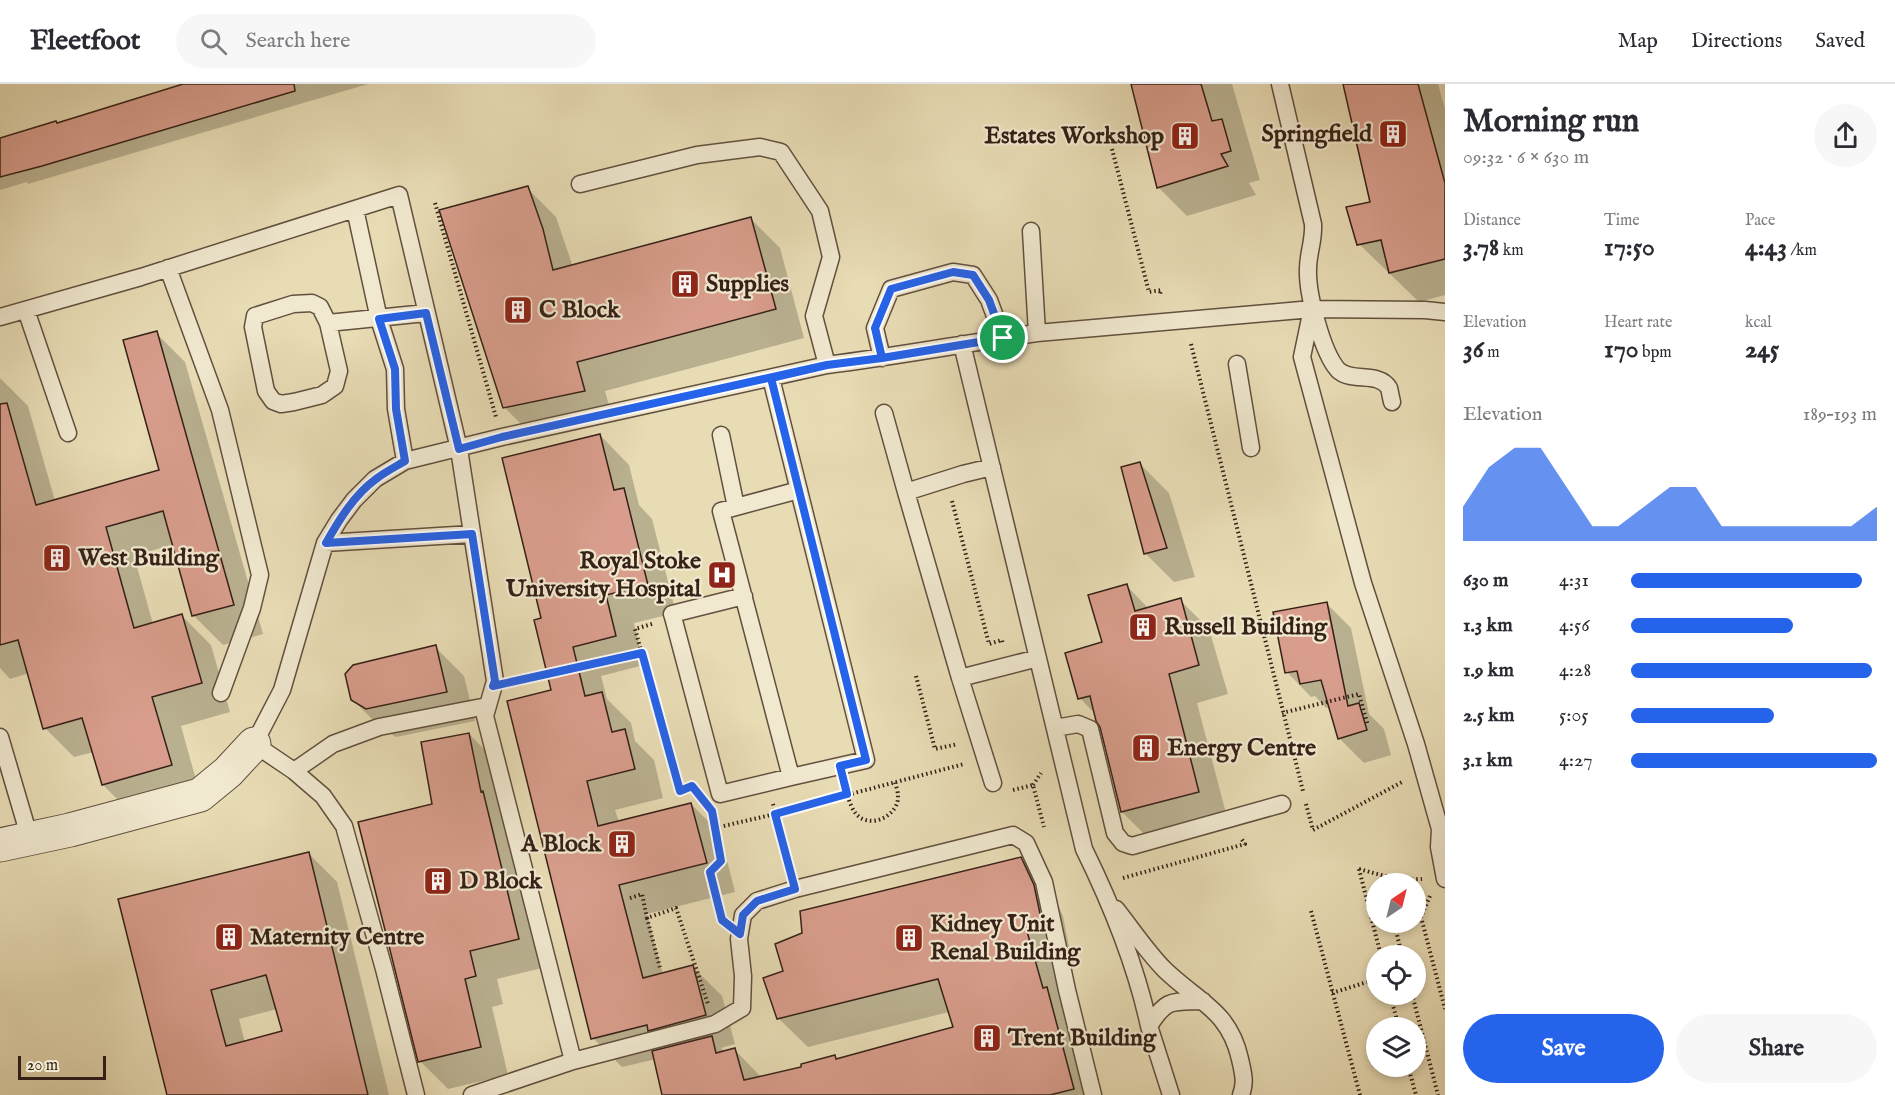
<!DOCTYPE html>
<meta charset="utf-8">
<style>
body{margin:0;font-family:"IM FELL English",serif;background:#f7f7f7;color:#2b2b33;height:100vh;display:flex;flex-direction:column;font-size:22px;white-space:nowrap}
*{box-sizing:border-box;margin:0}
p{font-size:20px;color:#7c7c81}
.icon{flex:none;width:33px;height:33px;fill:none;stroke:currentColor;stroke-width:2;stroke-linecap:round;stroke-linejoin:round}
.map{position:relative;flex:1;overflow:hidden}
.drawer{display:flex;flex-direction:column;background:#fff;width:450px}
.drawer>*{flex:none}
.needle{width:39px;rotate:35deg}
.fabs{position:absolute;left:1366px;top:789px;display:grid;gap:12px}
.fabs a{display:grid;place-items:center;width:60px;height:60px;border-radius:50%;background:#fff;box-shadow:0 3px 9px #0003;font-size:30px}
.scale{position:absolute;left:18px;bottom:15px;width:88px;box-sizing:border-box;padding-left:6px;border:3px solid #362117;border-top:0;font-size:16px;line-height:21px;white-space:nowrap;color:#362117;-webkit-text-stroke:4px #f0e8cf;paint-order:stroke}
.pin{position:absolute;display:grid;place-items:center;width:51px;height:51px;color:#fff;margin:-26px;border:3px solid #fff;border-radius:50%;box-shadow:0 2px 6px #0007}
.round{display:grid;place-items:center;flex:none;width:63px;height:63px;border-radius:32px;background:#f7f7f7}
.overview{display:flex;align-items:center;justify-content:space-between;height:102px;padding:0 18px}
h1{font-size:33px;font-weight:800;line-height:45px}
.figures{display:grid;grid-template-columns:repeat(3,1fr);gap:9px;height:102px;padding:6px 18px}
.figures div{display:grid;align-content:center}
.figures b{font-size:26px;font-weight:800}
.figures small{font-size:16px;font-weight:400}
.figures p{font-size:16px}
.chart{height:168px;padding:12px 18px}
.chart p{display:flex;justify-content:space-between}
.chart svg{width:100%;height:108px;margin-top:6px;fill:#2563eb;opacity:.7}
.action{display:flex;gap:12px;margin-top:auto;padding:12px 18px}
.action a{flex:1;height:69px;border-radius:36px;background:#2563eb;color:#fff;font-size:24px;font-weight:800;line-height:69px;text-align:center}
.action a+a{background:#f7f7f7;color:#2b2b33}
ul{padding:0 18px;list-style:none;font-size:20px}
li{display:grid;grid-template-columns:96px 72px 1fr;align-items:center;height:45px}
li i{height:15px;border-radius:8px;background:#2563eb}
header{display:flex;align-items:center;gap:36px;box-sizing:border-box;height:84px;padding:0 30px;background:#fff;border-bottom:2px solid #e1e1e2}
header strong{font-size:28px}
nav{display:flex;gap:33px;margin-inline-start:auto;font-size:21px}
.search{width:420px;height:54px;background:#f7f7f7;display:flex;align-items:center;gap:15px;box-sizing:border-box;padding:0 21px;border-radius:33px;color:#7c7c81;font-size:22px}
main{display:flex;flex:1;min-height:0}
.map>svg:first-child{display:block}
</style>
<header>
<strong>Fleetfoot</strong>
<div class="search"><svg class="icon" aria-label="search" viewBox="0 0 24 24"><circle cx="10" cy="10" r="6"/><path d="M15 15l6 6"/></svg>Search here</div>
<nav><a>Map</a><a>Directions</a><a>Saved</a></nav>
</header>
<main>
<div class="map">
<svg width="1445" height="1011" viewBox="0 0 1445 1011">
<rect width="100%" height="100%" fill="#e8dcb5"/>
<filter id="stains"><feTurbulence type="fractalNoise" baseFrequency=".00333" numOctaves="4"/><feColorMatrix values="0 0 0 0 .2 0 0 0 0 .09 0 0 0 0 .02 0 0 0 .5 -.17"/></filter>
<radialGradient id="worn" r=".72"><stop offset=".6" stop-color="#630" stop-opacity="0"/><stop offset="1" stop-color="#630" stop-opacity=".3"/></radialGradient>
<!-- shadow -->
<path fill="#0003" fill-rule="evenodd" d="M 192,0 L 368,0 L 28,100 L 27,98 L 0,106 L 0,56 Z
M 1132,0 L 1232,0 L 1260,96 L 1249,99 L 1256,111 L 1187,132 L 1158,103 Z
M 1345,0 L 1438,0 L 1445,25 L 1445,211 L 1419,218 L 1359,160 L 1372,119 Z
M 527,104 L 556,133 L 573,183 L 751,135 L 780,164 L 804,254 L 605,307 L 613,336 L 533,352 L 504,323 Z
M 156,249 L 185,278 L 263,550 L 223,561 L 194,532 L 174,460 L 134,472 L 153,540 L 182,532 L 211,561 L 230,628 L 181,642 L 200,710 L 132,730 L 103,701 L 94,668 L 74,673 L 45,644 L 29,589 L 10,595 L 0,584 L 0,294 L 28,322 L 55,417 L 161,387 Z
M 600,351 L 629,381 L 639,421 L 652,435 L 676,529 L 634,539 L 644,581 L 601,592 L 607,615 L 631,639 L 635,657 L 654,676 L 663,714 L 615,726 L 619,738 L 691,720 L 720,749 L 735,808 L 647,830 L 663,891 L 693,883 L 722,912 L 735,960 L 721,964 L 726,968 L 735,966 L 762,994 L 802,984 L 834,973 L 838,976 L 954,945 L 949,928 L 808,963 L 778,934 L 784,888 L 1021,775 L 1050,804 L 1063,832 L 1070,868 L 1054,873 L 1096,1011 L 663,1011 L 656,975 L 622,983 L 593,954 L 543,535 Z
M 1140,380 L 1169,409 L 1195,493 L 1174,498 L 1145,469 Z
M 1126,501 L 1149,525 L 1180,516 L 1209,545 L 1228,610 L 1197,619 L 1228,737 L 1151,757 L 1122,728 L 1102,642 L 1096,631 L 1080,614 Z
M 1326,519 L 1351,544 L 1369,630 L 1384,645 L 1391,671 L 1364,679 L 1339,654 L 1330,623 L 1326,624 L 1315,612 L 1311,613 L 1287,588 Z
M 435,563 L 464,592 L 475,637 L 396,653 L 382,645 L 353,616 Z
M 469,650 L 497,678 L 546,883 L 497,895 L 503,920 L 492,923 L 508,991 L 448,1005 L 420,977 L 434,721 Z
M 308,769 L 337,798 L 389,1011 L 168,1011 L 120,816 ZM 277,925 L 284,948 L 245,959 L 239,935 Z"/>
<!-- building -->
<path fill="#d89d8c" stroke="#362117" stroke-width="1.5" fill-rule="evenodd" d="M 183,0 L 294,0 L 295,7 L 42,82 L 0,93 L 0,54 L 56,37 L 57,39 Z
M 1131,0 L 1201,0 L 1212,37 L 1222,35 L 1231,67 L 1221,70 L 1228,82 L 1157,104 Z
M 1343,0 L 1418,0 L 1445,99 L 1445,175 L 1389,189 L 1381,156 L 1357,161 L 1346,123 L 1370,118 Z
M 528,102 L 543,145 L 553,186 L 751,133 L 776,225 L 577,278 L 585,307 L 503,324 L 439,126 Z
M 157,247 L 234,521 L 192,532 L 163,427 L 106,443 L 134,544 L 182,530 L 202,599 L 152,613 L 172,681 L 102,701 L 82,634 L 43,645 L 18,556 L 0,561 L 0,320 L 7,319 L 36,421 L 159,386 L 123,256 Z
M 600,350 L 614,406 L 624,404 L 648,501 L 606,511 L 616,552 L 573,563 L 585,612 L 602,608 L 612,648 L 625,645 L 635,685 L 587,697 L 598,742 L 691,719 L 707,779 L 619,801 L 643,894 L 693,881 L 706,931 L 648,947 L 647,941 L 591,955 L 507,617 L 551,606 L 534,536 L 541,534 L 502,374 Z
M 1140,378 L 1167,464 L 1144,470 L 1121,383 Z
M 1127,500 L 1135,527 L 1181,514 L 1199,581 L 1169,590 L 1199,708 L 1121,728 L 1100,643 L 1096,637 L 1090,612 L 1078,615 L 1065,569 L 1102,558 L 1088,511 Z
M 1327,518 L 1348,622 L 1359,619 L 1367,646 L 1338,655 L 1321,596 L 1300,600 L 1297,587 L 1285,589 L 1273,528 Z
M 436,561 L 447,608 L 366,625 L 351,616 L 345,590 L 353,581 Z
M 469,649 L 481,708 L 483,707 L 519,855 L 470,867 L 476,892 L 465,895 L 481,963 L 418,978 L 358,738 L 432,720 L 421,658 Z
M 309,768 L 368,1011 L 167,1011 L 118,815 ZM 266,891 L 282,947 L 226,962 L 211,906 Z
M 1021,773 L 1034,801 L 1042,839 L 1026,844 L 1043,904 L 1047,903 L 1074,1005 L 1050,1011 L 662,1011 L 652,967 L 712,952 L 716,969 L 735,964 L 744,996 L 801,983 L 801,980 L 835,971 L 836,975 L 953,943 L 938,895 L 777,935 L 763,894 L 783,887 L 775,860 L 802,849 L 800,827 Z"/>
<g fill="none" stroke-linecap="round" stroke-linejoin="round">
<!-- lane casing -->
<g stroke="#62503e" stroke-width="19">
<path id="lane" d="M 1280,0 L 1313,140 C 1314,157 1308,169 1308,185 C 1307,209 1322,268 1338,286 C 1351,299 1379,287 1389,304 C 1390,308 1391,314 1392,318
M 580,100 L 697,71 L 760,63 L 781,68 L 820,127 L 831,173 L 814,232 L 827,281
M 355,125 L 379,235 L 395,285 L 396,325 L 405,377
M 1031,147 L 1037,249
M 168,184 L 220,326 L 260,491 L 252,524 L 221,609
M 312,219 L 320,223 L 328,239 L 339,287 L 335,302 L 322,311 L 294,318 L 281,320 L 273,317 L 266,307 L 253,243 L 255,232 L 293,220 Z
M 1312,225 L 1302,273 L 1363,499 L 1416,660 L 1440,745 L 1439,763 L 1445,795
M 26,226 L 68,349
M 0,233 L 141,193 L 399,111 L 459,365 L 495,597 L 485,632 L 573,977
M 328,239 L 426,229
M 962,260 L 1084,765 C 1111,820 1136,881 1149,942
M 882,274 L 875,244 L 891,205 L 953,188 L 973,191 L 989,216 L 1003,254
M 1237,280 L 1251,364
M 771,294 L 866,676 L 791,693 L 721,427 L 799,406
M 884,329 L 906,408
M 721,351 L 736,423
M 992,383 L 963,390 L 906,408 L 960,594 L 1038,574
M 325,459 L 472,450
M 744,512 L 672,530 L 673,533 L 720,710 L 791,693
M 960,594 L 993,699
M 1055,644 L 1078,640 L 1090,645 L 1115,749 L 1123,759 L 1132,762 L 1282,720
M 0,653 L 30,755
M 294,687 L 333,660 L 379,643 L 487,622
M 1116,825 C 1132,845 1147,868 1165,886 C 1198,918 1229,926 1240,975 C 1243,989 1246,998 1241,1011
M 416,1011 L 384,885 L 344,742 L 323,712 L 294,687 L 254,660 L 282,606 L 325,459 L 339,436 L 354,416 L 375,395 L 405,377 L 502,353 L 827,281 C 898,272 967,259 1037,249 L 1312,225 L 1425,226 L 1445,228
M 472,1011 L 573,977 L 715,940 L 742,924 L 743,892 L 739,855 L 743,831 L 757,817 L 795,805 L 1013,751 L 1026,759 L 1044,798 L 1067,906 L 1093,1011
M 1171,1011 L 1149,942 C 1167,914 1171,918 1203,917"/>
</g>
<!-- street casing -->
<g stroke="#62503e" stroke-width="35">
<path id="street" d="M 0,761 L 70,746 L 200,711 L 228,688 L 254,660"/>
</g>
<!-- path -->
<path stroke="#362117" stroke-width="4" stroke-dasharray="1.5 3" stroke-linecap="butt" d="M 1112,65 L 1149,208 L 1161,206 L 1160,210
M 435,119 L 496,333
M 1191,260 L 1303,707
M 952,417 L 989,560 L 1002,556 L 1003,561
M 652,540 L 635,545 L 680,707 L 692,702 L 694,704
M 916,592 L 935,665 L 958,660
M 517,597 L 642,569
M 1282,629 L 1359,610 L 1368,642
M 1033,701 L 1041,689
M 845,703 C 848,713 852,731 863,735 C 878,742 899,728 898,712 C 898,708 896,702 895,698
M 1013,706 L 1033,701 L 1044,743
M 773,720 L 775,730 L 964,680
M 1306,720 L 1313,746 L 1404,697
M 713,732 L 721,777 L 710,788 L 719,826
M 715,744 L 775,730 L 789,784
M 1359,785 C 1381,791 1399,797 1422,795
M 1359,785 L 1381,872
M 1123,794 L 1245,760 L 1241,754
M 1430,812 L 1421,833 L 1445,925
M 630,814 L 642,810 L 647,834 L 676,824 L 708,920
M 1311,827 L 1360,1011
M 647,834 L 660,884
M 1394,838 L 1402,872
M 1395,841 L 1403,838
M 1332,909 L 1377,895
M 1390,910 L 1399,944
M 1412,910 L 1438,1011
M 1408,982 L 1416,1011"/>
<!-- lane -->
<use href="#lane" stroke="#f0e8cf" stroke-width="16"/>
<!-- street -->
<use href="#street" stroke="#f0e8cf" stroke-width="33"/>
</g>
<g fill="none" stroke-linecap="round" stroke-linejoin="round">
<!-- route casing -->
<g stroke="#fff" stroke-width="12">
<path id="route" d="M 1003,254 L 882,274 L 827,281 L 502,353 L 459,365 L 426,229 L 379,235 L 395,285 L 396,325 L 405,377 C 395,383 385,388 376,395 C 354,411 339,436 326,459 L 472,450 L 495,597 L 493,602 L 642,569 L 680,707 L 692,702 L 712,727 L 721,777 L 710,788 L 722,836 L 740,850 L 743,831 L 757,817 L 795,805 L 775,730 L 847,710 L 840,682 L 866,676 L 771,294 L 827,281 L 882,274 L 875,244 L 891,205 L 953,188 L 973,191 L 989,216 L 1003,254"/>
</g>
<!-- route -->
<use href="#route" stroke="#2563eb" stroke-width="8"/>
</g>
<!-- icons -->
<defs>
<g id="building-square" transform="scale(1.5)"><rect x="-9" y="-9" width="18" height="18" rx="4" fill="#8f2418" stroke="#f0e8cf"/><path d="M-4-6H4V6H1V3H-1V6H-4ZM-2.5-4.3h1.7v1.8h-1.7ZM.8-4.3h1.7v1.8H.8ZM-2.5-1h1.7V.8h-1.7ZM.8-1h1.7V.8H.8Z" fill="#fff"/></g>
<g id="hospital-square" transform="scale(1.5)"><rect x="-9" y="-9" width="18" height="18" rx="4" fill="#8f2418" stroke="#f0e8cf"/><path d="M-5-5h3v3.5h4V-5h3V5h-3V1.5h-4V5h-3Z" fill="#fff"/></g>
</defs>
<g fill-rule="evenodd">
<use href="#building-square" x="1393" y="50"/>
<use href="#building-square" x="1185" y="52"/>
<use href="#building-square" x="685" y="200"/>
<use href="#building-square" x="518" y="226"/>
<use href="#building-square" x="57" y="474"/>
<use href="#hospital-square" x="722" y="491"/>
<use href="#building-square" x="1143" y="543"/>
<use href="#building-square" x="1146" y="664"/>
<use href="#building-square" x="622" y="760"/>
<use href="#building-square" x="438" y="797"/>
<use href="#building-square" x="229" y="853"/>
<use href="#building-square" x="909" y="854"/>
<use href="#building-square" x="987" y="954"/>
</g>
<g text-anchor="middle" dominant-baseline="central" stroke-width="4.5" stroke-linejoin="round" paint-order="stroke">
<!-- poi labels -->
<g font-size="24" font-weight="bold" fill="#362117" stroke="#f0e8cf" text-anchor="start">
<text x="1372" y="50" text-anchor="end">Springfield</text>
<text x="1164" y="52" text-anchor="end">Estates Workshop</text>
<text x="706" y="200">Supplies</text>
<text x="539" y="226">C Block</text>
<text x="78" y="474">West Building</text>
<text x="701" y="477" text-anchor="end">Royal Stoke<tspan x="701" dy="28">University Hospital</tspan></text>
<text x="1164" y="543">Russell Building</text>
<text x="1167" y="664">Energy Centre</text>
<text x="601" y="760" text-anchor="end">A Block</text>
<text x="459" y="797">D Block</text>
<text x="930" y="840">Kidney Unit<tspan x="930" dy="28">Renal Building</tspan></text>
<text x="250" y="853">Maternity Centre</text>
<text x="1008" y="954">Trent Building</text>
</g>
</g>
<rect width="100%" height="100%" filter="url(#stains)"/>
<rect width="100%" height="100%" fill="url(#worn)"/>
</svg>
<div class="fabs">
<a><svg class="needle" viewBox="-14 -14 28 28"><path d="M0-13l5 13h-10z" fill="#e53935"/><path d="M0 13l5-13h-10z" fill="#7c7c81"/></svg></a>
<a><svg class="icon" aria-label="locate" viewBox="0 0 24 24"><circle cx="12" cy="12" r="6"/><path d="M12 2v4M12 18v4M2 12h4M18 12h4"/></svg></a>
<a><svg class="icon" aria-label="layers" viewBox="0 0 24 24"><path d="M12 4l9 5-9 5-9-5zM3 14l9 5 9-5"/></svg></a>
</div>
<div class="scale">20 m</div>
<div class="pin" style="left:1003px;top:254px;background:#1e9e55"><svg class="icon" aria-label="arrive" viewBox="0 0 24 24"><path d="M6 21V4h12l-3 4 3 4H6"/></svg></div>
</div>
<section class="drawer">
<div class="overview"><div><h1>Morning run</h1><p>09:32 · 6 × 630 m</p></div><a class="round"><svg class="icon" aria-label="share" viewBox="0 0 24 24"><path d="M12 15V3M7 8l5-5 5 5M5 13v7h14v-7"/></svg></a></div>
<div class="figures">
<div><p>Distance</p><b>3.78<small> km</small></b></div>
<div><p>Time</p><b>17:50</b></div>
<div><p>Pace</p><b>4:43<small> /km</small></b></div>
</div>
<div class="figures">
<div><p>Elevation</p><b>36<small> m</small></b></div>
<div><p>Heart rate</p><b>170<small> bpm</small></b></div>
<div><p>kcal</p><b>245</b></div>
</div>
<div class="chart"><p><span>Elevation</span>189–193 m</p>
<svg viewBox="0 0 160 44" preserveAspectRatio="none"><path d="M0 44V30L10 14L20 6L30 6L40 22L50 38L60 38L70 30L80 22L90 22L100 38L110 38L120 38L130 38L140 38L150 38L160 30V44z"/></svg>
</div>
<ul>
<li><b>630 m</b>4:31<i style="width:94%"></i></li>
<li><b>1.3 km</b>4:56<i style="width:66%"></i></li>
<li><b>1.9 km</b>4:28<i style="width:98%"></i></li>
<li><b>2.5 km</b>5:05<i style="width:58%"></i></li>
<li><b>3.1 km</b>4:27<i style="width:100%"></i></li>
</ul>
<div class="action"><a>Save</a><a>Share</a></div>
</section>
</main>
